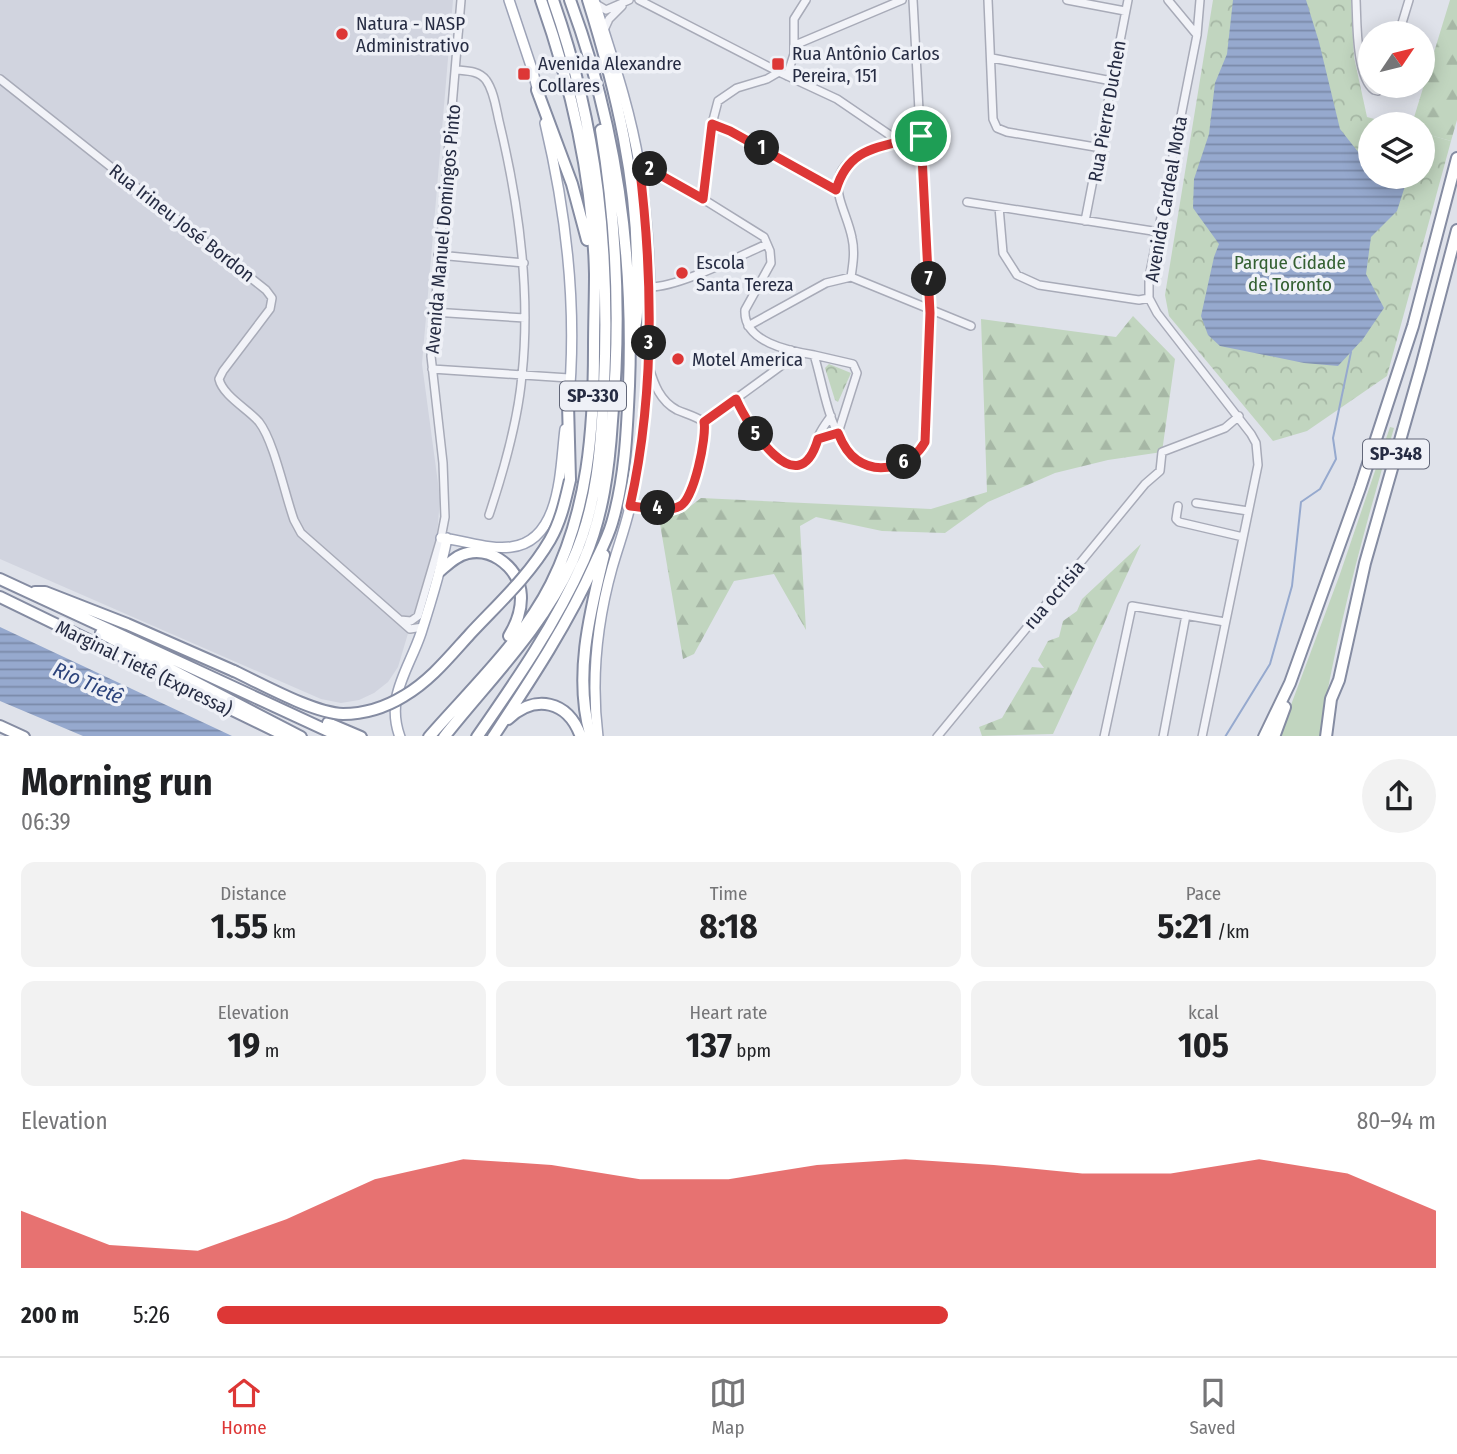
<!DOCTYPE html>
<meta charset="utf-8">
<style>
body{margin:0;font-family:"Fira Sans Condensed",sans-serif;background:#f2f2f2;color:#202124;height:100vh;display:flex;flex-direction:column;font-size:26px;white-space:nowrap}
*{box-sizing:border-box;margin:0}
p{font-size:23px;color:#757577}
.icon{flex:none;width:38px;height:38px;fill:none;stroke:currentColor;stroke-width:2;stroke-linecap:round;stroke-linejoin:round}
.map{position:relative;height:736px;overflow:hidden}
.drawer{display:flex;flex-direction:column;background:#fff;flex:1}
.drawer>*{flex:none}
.needle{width:46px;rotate:55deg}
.tools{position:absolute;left:1358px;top:21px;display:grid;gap:14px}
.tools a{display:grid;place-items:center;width:77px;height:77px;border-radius:50%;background:#fff;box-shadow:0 4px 18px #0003;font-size:35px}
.pin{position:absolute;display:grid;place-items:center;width:60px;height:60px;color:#fff;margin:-30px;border:4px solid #fff;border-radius:50%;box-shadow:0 2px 7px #0007}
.km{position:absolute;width:35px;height:35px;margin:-18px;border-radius:50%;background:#222;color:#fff;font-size:19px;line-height:35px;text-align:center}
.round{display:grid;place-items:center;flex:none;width:74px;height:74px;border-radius:37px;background:#f2f2f2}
.overview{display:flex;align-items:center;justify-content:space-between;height:119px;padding:0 21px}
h1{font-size:38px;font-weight:700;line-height:52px}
.figures{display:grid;grid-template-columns:repeat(3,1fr);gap:10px;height:119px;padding:7px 21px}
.figures div{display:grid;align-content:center;border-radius:14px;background:#f2f2f2;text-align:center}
.figures b{font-size:35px;font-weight:700}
.figures small{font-size:19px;font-weight:400}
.figures p{font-size:19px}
.chart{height:196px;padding:14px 21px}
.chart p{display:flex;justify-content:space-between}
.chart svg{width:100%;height:126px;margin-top:7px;fill:#dd3736;opacity:.7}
ul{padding:0 21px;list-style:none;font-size:23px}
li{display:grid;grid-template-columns:112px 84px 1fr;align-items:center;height:52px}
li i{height:18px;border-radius:9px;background:#dd3736}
.tabs{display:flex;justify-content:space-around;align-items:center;height:98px;border-top:2px solid #e0e0e0;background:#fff;font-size:19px;color:#757577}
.tabs a{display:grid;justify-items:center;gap:4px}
.tabs .on{color:#dd3736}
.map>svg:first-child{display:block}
</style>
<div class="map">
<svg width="1457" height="737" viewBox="0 0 1457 737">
<defs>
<pattern id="forest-firs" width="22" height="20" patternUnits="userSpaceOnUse" patternTransform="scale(1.75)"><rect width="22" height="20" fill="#c1d5bf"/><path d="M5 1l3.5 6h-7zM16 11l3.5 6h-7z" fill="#a6b7a5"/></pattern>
<pattern id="park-crowns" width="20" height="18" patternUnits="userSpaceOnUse" patternTransform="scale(1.75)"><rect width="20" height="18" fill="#c1d5bf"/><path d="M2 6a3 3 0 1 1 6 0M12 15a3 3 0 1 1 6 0" fill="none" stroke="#a6b7a5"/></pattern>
<pattern id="water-rules" width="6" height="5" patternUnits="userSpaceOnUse" patternTransform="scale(1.75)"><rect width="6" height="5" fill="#96a9ce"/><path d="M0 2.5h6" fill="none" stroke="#7a8aa9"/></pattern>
</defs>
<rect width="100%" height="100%" fill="#dfe2ea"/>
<!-- built -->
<path fill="#d1d4df" d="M 0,0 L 453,0 L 422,364 L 440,498 L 437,536 L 398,667 L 388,682 L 374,693 L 359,700 L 341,703 L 321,699 L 0,559 Z"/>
<!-- grass -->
<path fill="#c1d5bf" d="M 1390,427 L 1394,428 C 1364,529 1336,632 1320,736 L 1279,737 L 1340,574 Z"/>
<!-- forest -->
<path fill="url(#forest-firs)" d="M 1450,0 L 1457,0 L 1457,120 L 1451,141 L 1423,133 L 1423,124 L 1412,124 Z
M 1133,316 L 1175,359 L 1162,452 L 1108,460 L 1055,473 L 988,502 L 945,533 L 882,531 L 816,517 L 800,526 L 806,630 L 774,574 L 734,581 L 694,654 L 683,659 L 659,518 L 688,508 L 701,498 L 931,509 L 987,492 L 981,319 L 1116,337 Z
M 1141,544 L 1053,734 L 982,736 L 979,727 L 1002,718 L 1032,667 L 1044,668 L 1038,660 L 1048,641 L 1059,637 L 1063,621 L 1077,611 L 1082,599 Z"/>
<!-- park -->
<path fill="url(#park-crowns)" d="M 1213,0 L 1351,0 L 1354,57 L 1367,117 L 1393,124 L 1370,124 L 1370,177 L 1423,177 L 1423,133 L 1451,141 L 1387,376 L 1307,431 L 1273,441 L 1169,316 L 1165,295 Z
M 829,364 L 851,373 L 838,402 L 835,400 L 825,368 Z"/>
<!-- water -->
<path fill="url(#water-rules)" d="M 1233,0 L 1306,0 L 1319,42 L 1340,129 L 1370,167 L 1370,177 L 1399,177 L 1405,186 L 1397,211 L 1371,237 L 1366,274 L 1384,308 L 1363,339 L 1338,366 L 1304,363 L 1220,346 L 1208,335 L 1201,316 L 1214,257 L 1219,244 L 1193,208 L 1194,179 L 1209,134 L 1215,83 L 1227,54 Z
M 0,627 L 232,736 L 83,736 L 0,701 Z"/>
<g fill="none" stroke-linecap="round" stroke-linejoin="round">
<!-- stream -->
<path stroke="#96a9ce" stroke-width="2" d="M 1225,737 L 1270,664 L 1292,586 L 1301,502 L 1320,489 L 1336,459 L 1333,438 L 1351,352"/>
<!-- minor casing -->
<g stroke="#a8abb8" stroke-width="10">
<path id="minor" d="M 639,0 L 779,72 L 837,99 L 922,157
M 988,0 L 993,119 L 997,128 L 1007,132 L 1101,148
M 1067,0 L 1125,11
M 1168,0 L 1197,35
M 1200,0 L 1197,35 L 1149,278 L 1149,298 L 1157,313 L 1251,434 L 1256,443 L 1258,465 L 1202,737
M 1356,0 C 1357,22 1356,77 1374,90 L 1378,91 L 1384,86
M 596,4 L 606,10 L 629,0
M 604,30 L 609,19 L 622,6
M 1399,33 L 1409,0
M 795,45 L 902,0
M 992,58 L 1112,81
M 457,70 C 468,71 479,71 486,80 C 494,91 496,108 499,121 C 519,204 531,290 522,375 C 518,422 504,470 489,515
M 787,76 L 794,54 L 794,19 L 806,0
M 0,79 L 266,290 L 272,298 L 270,309 L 223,371 L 219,379 C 223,396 248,409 259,422 C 274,441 285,495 294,520 L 301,533 L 410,629 L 423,627
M 712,124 L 730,131 L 836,190
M 639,163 L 703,199 L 764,237 L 770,251 L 771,263 L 745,310 C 743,342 789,351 814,355 C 826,392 832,470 886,467 C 903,466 917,457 925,442 L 930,313 L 913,0
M 703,199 L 712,124 L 718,101 L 737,88 L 767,79 L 779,72
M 967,202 L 1159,232
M 999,207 L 1003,253 L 1017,275 L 1039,285 L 1139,300 L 1149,298
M 1085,221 L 1128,0
M 438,255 L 524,263
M 851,277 C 853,264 855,251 852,238 C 846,206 818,175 863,153 C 881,145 902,142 921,136
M 649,287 C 677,288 739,256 767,244
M 433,312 L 525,318
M 748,326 L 826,283 L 851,277 L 971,326
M 814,355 L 853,364 L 857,373 L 838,433 L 818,439
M 432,369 L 569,378
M 736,399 C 745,418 780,485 808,460 C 815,453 816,444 819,435 C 822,428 827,422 831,416
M 704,422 L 785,363 L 791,350
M 1196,503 L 1248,511
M 630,506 C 645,507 667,513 680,506 C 694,500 707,436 704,422 C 695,416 686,414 677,410 C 660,401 654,384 649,367
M 1178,506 L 1176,519 L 1179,522 L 1243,537
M 400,620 L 411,621 L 418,616 L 441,538 L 445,517 L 443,463 L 431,356 L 461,0
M 937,737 L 1145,484 L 1160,471 L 1162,452 L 1225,428 L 1239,416
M 1104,737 L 1132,606 L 1225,622
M 1163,737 L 1186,615"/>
</g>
<!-- major casing -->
<g stroke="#9da3b7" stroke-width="12">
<path id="major" d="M 509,0 L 533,72 L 539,96
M 594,0 C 611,54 630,108 639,164 C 656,271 652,384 633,492 C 629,518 619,543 612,568 C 597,622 591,681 598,737
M 545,123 C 567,216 578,312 568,408
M 441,538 C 464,540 488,550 511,547 C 562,541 560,467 565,429
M 400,737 C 385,697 409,669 421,633 C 431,602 441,570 447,538"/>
</g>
<!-- highway casing -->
<g stroke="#858ca2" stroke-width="14">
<path id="highway" d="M 588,0 C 616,89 639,185 637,279 C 637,295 639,313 635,327
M 537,90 L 572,184 L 587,240
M 568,404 L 570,480
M 440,571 C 448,564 457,555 468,553 C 478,551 490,553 499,559 C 528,578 525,610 509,636
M 0,579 L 341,737
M 35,592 L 45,592 L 127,624 L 234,671
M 0,597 L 288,737
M 101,633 L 301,737
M 508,719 C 535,694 568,700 581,737
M 328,723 L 361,737
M 0,726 L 24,737
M 429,737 C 470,690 523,640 551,584 C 588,510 594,430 594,348 C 594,323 595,298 595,274 C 593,180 572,88 541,0
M 444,737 C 489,680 542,629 572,562 C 598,505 601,447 604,386 C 610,251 598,128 553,0
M 477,737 C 516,681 556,623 584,560 C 603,516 609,468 612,421 C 621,323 617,227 601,130
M 493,737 C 530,681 568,624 595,563 C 601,550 608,537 612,523 C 625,479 627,432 629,386 C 634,255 616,124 570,0
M 591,737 C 573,678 590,612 604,555
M 1264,737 L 1290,683 L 1360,488 L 1413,326 L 1457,158
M 1274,737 L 1285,707
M 1326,737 L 1331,699 L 1339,680 L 1365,563 L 1421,367 L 1457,230"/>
</g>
<!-- minor -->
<use href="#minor" stroke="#f2f3f8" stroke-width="7"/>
<!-- major -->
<use href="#major" stroke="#fff" stroke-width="9"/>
<!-- highway -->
<use href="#highway" stroke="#fff" stroke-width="10"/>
<!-- highway-bridge casing -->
<g stroke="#858ca2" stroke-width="14" stroke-linecap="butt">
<path id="highway-bridge" d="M 234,671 C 262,684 313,713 343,714 C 364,714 386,707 404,696 C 430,681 450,656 470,634 C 498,604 529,576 550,540 C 561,521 565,501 570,480"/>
</g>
<!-- highway-bridge -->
<use href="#highway-bridge" stroke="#fff" stroke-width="10"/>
</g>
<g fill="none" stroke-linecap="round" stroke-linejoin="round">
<!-- route casing -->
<g stroke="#fff" stroke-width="14">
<path id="route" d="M 712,124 L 730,131 L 836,190 C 849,145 882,148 921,136 L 930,313 L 925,442 C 912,465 880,476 857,460 C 848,454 842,443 838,433 L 818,439 C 798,507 748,426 736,399 L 704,422 C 707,436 694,500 680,506 C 667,513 645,507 630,506 C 655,395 653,276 639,163 L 703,199 Z"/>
</g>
<!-- route -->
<use href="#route" stroke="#dd3736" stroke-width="9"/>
</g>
<!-- markers -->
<g fill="#dd3736" stroke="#eff1f7" stroke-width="2.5">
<circle cx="342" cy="34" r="7"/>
<rect x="771" y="57" width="14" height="14" rx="3.5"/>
<rect x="517" y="67" width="14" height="14" rx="3.5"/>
<circle cx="682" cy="273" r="7"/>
<circle cx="678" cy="359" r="7"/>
</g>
<g text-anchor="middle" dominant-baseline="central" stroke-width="7" stroke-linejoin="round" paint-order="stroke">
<!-- shield labels -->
<g fill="#eff1f7" stroke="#626779" stroke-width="2">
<rect x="560" y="381.5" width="66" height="29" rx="5"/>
<rect x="1363" y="439.5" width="66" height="29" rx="5"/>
</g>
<g font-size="18" font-weight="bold" fill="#262c43">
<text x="593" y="396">SP-330</text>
<text x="1396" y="454">SP-348</text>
</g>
<!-- poi labels -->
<g font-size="19" fill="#262c43" stroke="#eff1f7" text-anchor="start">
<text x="356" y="23">Natura - NASP<tspan x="356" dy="22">Administrativo</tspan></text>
<text x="792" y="53">Rua Antônio Carlos<tspan x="792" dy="22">Pereira, 151</tspan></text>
<text x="538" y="63">Avenida Alexandre<tspan x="538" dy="22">Collares</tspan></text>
<text x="696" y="262">Escola<tspan x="696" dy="22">Santa Tereza</tspan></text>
<text x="692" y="359">Motel America</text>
</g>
<!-- street labels -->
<g font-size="19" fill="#262c43" stroke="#eff1f7">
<text transform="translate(1107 111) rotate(-80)">Rua Pierre Duchen</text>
<text transform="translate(1166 199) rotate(-80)">Avenida Cardeal Mota</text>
<text transform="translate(182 223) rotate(38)">Rua Irineu José Bordon</text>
<text transform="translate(443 229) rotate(-85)">Avenida Manuel Domingos Pinto</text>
<text transform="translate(1054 595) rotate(-50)">rua ocrisia</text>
<text transform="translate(144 668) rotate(26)">Marginal Tietê (Expressa)</text>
</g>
<!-- park labels -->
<g font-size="19" fill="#346032" stroke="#eff1f7">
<text x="1290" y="262">Parque Cidade<tspan x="1290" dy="22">de Toronto</tspan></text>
</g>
<!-- water labels -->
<g font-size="21" font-style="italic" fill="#2c437b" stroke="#eff1f7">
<text transform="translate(88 683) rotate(24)">Rio Tietê</text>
</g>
</g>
</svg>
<div class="tools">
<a><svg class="needle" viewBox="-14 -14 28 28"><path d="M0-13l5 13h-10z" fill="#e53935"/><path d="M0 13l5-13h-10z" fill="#757577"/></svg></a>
<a><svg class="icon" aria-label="layers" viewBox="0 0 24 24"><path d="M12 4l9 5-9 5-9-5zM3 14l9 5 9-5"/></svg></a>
</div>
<div class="pin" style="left:921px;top:136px;background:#1e9e55"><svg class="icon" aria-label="arrive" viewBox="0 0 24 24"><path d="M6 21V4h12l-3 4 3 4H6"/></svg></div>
<b class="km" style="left:762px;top:148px">1</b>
<b class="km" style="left:650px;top:169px">2</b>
<b class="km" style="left:649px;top:343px">3</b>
<b class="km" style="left:658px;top:508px">4</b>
<b class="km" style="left:756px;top:434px">5</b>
<b class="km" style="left:904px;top:462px">6</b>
<b class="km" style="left:929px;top:279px">7</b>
</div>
<section class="drawer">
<div class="overview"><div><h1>Morning run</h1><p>06:39</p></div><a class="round"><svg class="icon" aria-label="share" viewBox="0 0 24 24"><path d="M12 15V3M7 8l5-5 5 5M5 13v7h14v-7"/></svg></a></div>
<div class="figures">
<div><p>Distance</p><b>1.55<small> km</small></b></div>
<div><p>Time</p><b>8:18</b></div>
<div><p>Pace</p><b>5:21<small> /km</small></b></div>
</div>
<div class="figures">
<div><p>Elevation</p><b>19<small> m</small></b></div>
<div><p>Heart rate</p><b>137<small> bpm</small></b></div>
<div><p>kcal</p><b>105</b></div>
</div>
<div class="chart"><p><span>Elevation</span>80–94 m</p>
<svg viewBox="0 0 160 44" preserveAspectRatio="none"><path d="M0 44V24L10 36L20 38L30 27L40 13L50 6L60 8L70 13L80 13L90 8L100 6L110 8L120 11L130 11L140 6L150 11L160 24V44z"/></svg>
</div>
<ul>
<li><b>200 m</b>5:26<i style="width:60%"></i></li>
</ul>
</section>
<nav class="tabs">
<a class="on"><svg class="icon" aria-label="home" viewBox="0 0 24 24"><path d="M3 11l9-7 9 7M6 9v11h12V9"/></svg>Home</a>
<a><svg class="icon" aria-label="map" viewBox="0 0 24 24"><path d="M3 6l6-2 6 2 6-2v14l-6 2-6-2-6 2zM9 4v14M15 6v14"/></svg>Map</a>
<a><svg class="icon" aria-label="saved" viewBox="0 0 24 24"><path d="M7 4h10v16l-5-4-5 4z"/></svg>Saved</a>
</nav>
